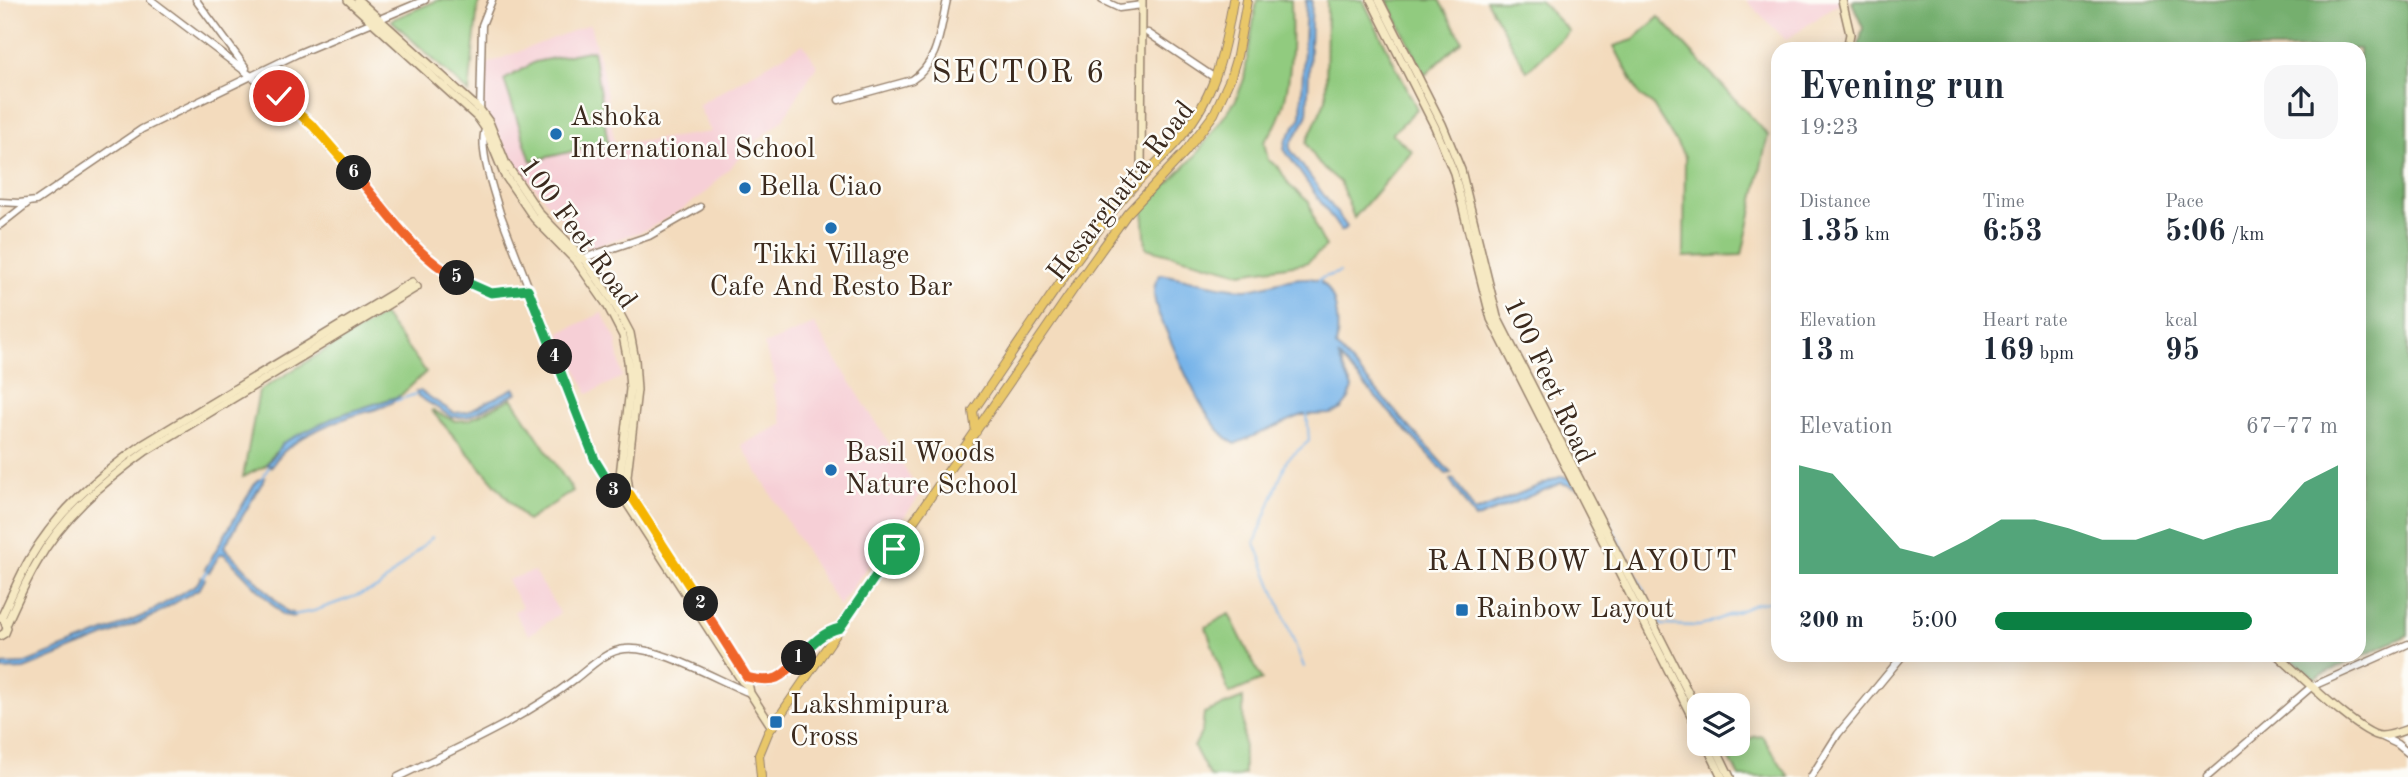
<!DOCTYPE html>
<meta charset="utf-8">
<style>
body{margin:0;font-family:"Old Standard TT",serif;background:#f6f6f7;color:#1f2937;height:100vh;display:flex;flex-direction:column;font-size:26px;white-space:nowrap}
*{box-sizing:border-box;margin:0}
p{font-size:23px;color:#747a83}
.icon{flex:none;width:38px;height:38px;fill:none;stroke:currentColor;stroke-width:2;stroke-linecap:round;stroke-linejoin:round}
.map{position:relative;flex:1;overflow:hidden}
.details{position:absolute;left:1771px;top:42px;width:595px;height:620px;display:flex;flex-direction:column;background:#fff;border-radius:21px;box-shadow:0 4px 18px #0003}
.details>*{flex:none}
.fabs{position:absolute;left:1687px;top:693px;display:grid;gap:14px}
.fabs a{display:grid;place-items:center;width:63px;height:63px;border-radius:14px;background:#fff;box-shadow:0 4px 18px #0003;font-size:35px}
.pin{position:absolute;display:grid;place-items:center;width:60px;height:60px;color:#fff;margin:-30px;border:4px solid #fff;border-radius:50%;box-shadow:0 2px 7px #0007}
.km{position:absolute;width:35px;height:35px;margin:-18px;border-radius:50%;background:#222;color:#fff;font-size:19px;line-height:35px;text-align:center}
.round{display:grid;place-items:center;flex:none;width:74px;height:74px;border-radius:21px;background:#f6f6f7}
.overview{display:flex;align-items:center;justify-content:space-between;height:119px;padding:0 28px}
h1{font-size:38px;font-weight:700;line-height:52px}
.metrics{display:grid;grid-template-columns:repeat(3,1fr);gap:10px;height:119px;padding:7px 28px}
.metrics div{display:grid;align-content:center}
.metrics b{font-size:30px;font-weight:700}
.metrics small{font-size:19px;font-weight:400}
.metrics p{font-size:19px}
.chart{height:196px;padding:14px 28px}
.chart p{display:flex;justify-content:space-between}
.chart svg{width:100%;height:126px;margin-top:7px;fill:#0b8043;opacity:.7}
ul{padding:0 28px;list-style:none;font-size:23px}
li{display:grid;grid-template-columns:112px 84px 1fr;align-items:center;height:52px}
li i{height:18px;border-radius:9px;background:#0b8043}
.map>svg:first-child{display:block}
</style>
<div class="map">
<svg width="2408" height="777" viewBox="0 0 2408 777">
<rect width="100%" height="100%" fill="#fdfcf7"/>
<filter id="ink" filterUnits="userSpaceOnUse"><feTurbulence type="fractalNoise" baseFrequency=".0143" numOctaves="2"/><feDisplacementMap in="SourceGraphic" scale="14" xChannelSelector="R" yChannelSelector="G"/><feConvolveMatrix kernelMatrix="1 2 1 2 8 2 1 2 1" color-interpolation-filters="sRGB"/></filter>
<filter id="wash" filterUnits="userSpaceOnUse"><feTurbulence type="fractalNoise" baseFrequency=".00686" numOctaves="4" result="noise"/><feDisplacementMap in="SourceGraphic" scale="28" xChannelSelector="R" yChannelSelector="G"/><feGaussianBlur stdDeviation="1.57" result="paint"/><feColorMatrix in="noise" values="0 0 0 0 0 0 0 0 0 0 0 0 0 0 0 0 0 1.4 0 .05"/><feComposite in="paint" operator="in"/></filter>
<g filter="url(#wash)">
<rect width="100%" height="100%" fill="#f3dbbd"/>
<!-- built -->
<path fill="#f6cfd6" d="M 1746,0 L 1839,0 L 1840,2 L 1786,40 Z
M 590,24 L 603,73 L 615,145 L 711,132 L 698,105 L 803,44 L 817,65 L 782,121 L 754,143 L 704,194 L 677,213 L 646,230 L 590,248 L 583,245 L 516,165 L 481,105 L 484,65 Z
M 602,313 L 616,339 L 622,377 L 588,394 L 559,333 Z
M 814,324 L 921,494 L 839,606 L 741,445 L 783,424 L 772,385 L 777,383 L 764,345 Z
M 534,571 L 560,613 L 529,635 L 514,612 L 522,607 L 507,580 Z"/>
<!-- green -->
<path fill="#91cb7f" stroke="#667a4e" stroke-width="2" d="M 438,0 L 482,0 L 478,5 L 469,93 L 391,20 Z
M 1257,0 L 1291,0 C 1292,37 1293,91 1276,124 C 1273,131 1268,136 1264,142 L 1268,160 L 1278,166 L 1289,185 L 1309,202 L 1316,228 L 1326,247 L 1306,263 L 1241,273 L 1146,248 L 1143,209 L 1195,156 L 1236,100 L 1244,79 Z
M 1327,0 L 1363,0 L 1417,109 L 1392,134 L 1412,151 L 1354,218 L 1340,182 L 1319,164 L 1306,143 L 1326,99 Z
M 1387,0 L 1439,0 L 1462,40 L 1425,75 Z
M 1486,0 L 1539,0 L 1569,31 L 1527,71 Z
M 1659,17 L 1768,135 L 1742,255 L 1684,257 L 1685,157 L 1652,104 L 1640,96 L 1614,46 L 1633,40 Z
M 593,50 L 608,143 L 531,161 L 504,80 L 535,62 Z
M 383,315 L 426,372 L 400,396 L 337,416 L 273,454 L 265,466 L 243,477 L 259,391 Z
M 512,398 L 573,491 L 527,521 L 431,410 L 455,421 L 469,420 Z
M 1229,614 L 1262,680 L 1229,694 L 1206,627 Z
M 1243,698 L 1244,774 L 1236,777 L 1210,777 L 1194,747 L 1202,731 L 1204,713 Z
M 1762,736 L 1789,777 L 1739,777 L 1727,753 L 1753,737 Z"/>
<!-- forest -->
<path fill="#74af6e" stroke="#586c46" stroke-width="2" d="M 1855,0 L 2408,0 L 2408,635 L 2314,678 L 2287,655 L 2359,654 L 2359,49 L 1858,49 L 1863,28 L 1852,2 Z"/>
<!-- water -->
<path fill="#76b3e9" stroke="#586e84" stroke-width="2" d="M 1306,0 L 1312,0 L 1307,117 L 1291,143 L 1290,149 L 1347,227 L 1341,231 L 1284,149 L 1286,140 L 1301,117 Z
M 1161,274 C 1183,278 1227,290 1246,289 C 1266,287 1285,278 1305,278 C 1338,276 1340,324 1336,346 L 1451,473 L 1446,474 L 1338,356 L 1352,388 L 1349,399 L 1341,409 L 1331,414 L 1302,415 L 1235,444 C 1202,425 1176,350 1159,315 C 1154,301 1150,286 1161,274 Z
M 514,388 L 517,393 L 467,417 L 452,417 L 418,396 L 416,391 L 420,391 L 454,413 L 467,412 Z
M 400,396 C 388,408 371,410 355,415 C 327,424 286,441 271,467 L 267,464 L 284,442 L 337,416 Z
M 1562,476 L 1587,484 L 1592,492 L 1561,483 L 1475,519 L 1450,480 L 1454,479 L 1475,512 Z
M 265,478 L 224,547 L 286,611 L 293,613 L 295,617 L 283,615 L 224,554 L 220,554 L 209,572 L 205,569 L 257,480 Z
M 201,577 L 205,579 L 200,588 L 145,620 L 24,669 L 1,670 L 1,665 L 23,664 L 117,627 L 145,615 L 197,584 Z"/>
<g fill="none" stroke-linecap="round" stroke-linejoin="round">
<!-- stream -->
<path stroke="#76b3e9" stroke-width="2" d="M 1319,283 L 1319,279 L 1340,272
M 395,401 L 416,394
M 261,480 L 269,467
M 1588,487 L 1593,489 L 1661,625 L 1701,626 L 1756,604 L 1778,600
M 202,579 L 208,569
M 293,615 L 314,611 L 378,588 L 432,537
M 1304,667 L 1255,543 L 1287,460 L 1309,441 L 1307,413"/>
</g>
</g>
<g filter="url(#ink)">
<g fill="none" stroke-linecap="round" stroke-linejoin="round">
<!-- tertiary casing -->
<g stroke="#97826e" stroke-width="9">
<path id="tertiary" d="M 151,0 L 300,113 L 409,238 L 442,270 L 468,284 L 491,293 L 528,289
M 196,0 L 246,68
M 1102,0 L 1119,8 L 1142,5
M 1148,33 L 1215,78
M 839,100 L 912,80 C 939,63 940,29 947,0
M 480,113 L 482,25 L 492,0
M 486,127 C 477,146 494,192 500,213 L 595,460 C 604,475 610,497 630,494
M 0,202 L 19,203 L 36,201 L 142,129 L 299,53 L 425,0
M 0,225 L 28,203
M 581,259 L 649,236 L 700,207
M 2380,736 L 2397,744 L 2408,753
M 398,777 C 459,747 522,720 575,679 C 589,668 607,650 625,649 C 660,646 717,680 750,693
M 1811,777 L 1838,734 L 1904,654
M 2207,777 L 2311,687 L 2408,644"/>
</g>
<!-- secondary casing -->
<g stroke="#97826e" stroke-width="10">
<path id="secondary" d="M 348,0 L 478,118 L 485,128 L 504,174 L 534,218 L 577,262 L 607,305 L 623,336 L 628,361 L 630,389 L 620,475 L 623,497 L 742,681 L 747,685
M 358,0 L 481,111 L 489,122 L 506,164 L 540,214 L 583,258 L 613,301 L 630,333 L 635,360 L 637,390 L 627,476 L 629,491 L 747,677 L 750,693 L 772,727
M 1371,0 L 1435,127 L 1454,173 L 1491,319 L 1699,731
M 1379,0 L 1442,124 L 1461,170 L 1497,317 L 1699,714
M 1842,0 L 1850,34 L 1847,49
M 1141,178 L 1142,0
M 1,618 C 10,599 19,578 29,560 C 57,512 98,476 142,445 L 412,282
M 7,623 C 16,603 25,583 36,564 C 62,517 103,482 146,451 L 417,287
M 0,636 L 5,633 L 7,628 L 4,620
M 2276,654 C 2295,670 2360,735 2381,736 C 2390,736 2400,732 2408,729
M 745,678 L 747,677 C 755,679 762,682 770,681 C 793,679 810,634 840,628
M 1706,744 L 1722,777
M 1714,744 L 1730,777"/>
</g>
<!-- primary casing -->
<g stroke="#97826e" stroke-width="10">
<path id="primary" d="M 976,432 L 973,411 C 1020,342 1065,272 1116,207 C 1133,184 1155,165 1174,145 C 1214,101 1224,56 1233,0
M 761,777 L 759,755 L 768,733 L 1077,284 L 1127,214 L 1185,152 L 1214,114 L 1230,79 L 1237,56 L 1247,0"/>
</g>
<!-- tertiary -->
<use href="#tertiary" stroke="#fff" stroke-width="6"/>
<!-- secondary -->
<use href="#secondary" stroke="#f6e9c3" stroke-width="7"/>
<!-- primary -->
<use href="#primary" stroke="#e9c769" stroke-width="8"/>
</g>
</g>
<g fill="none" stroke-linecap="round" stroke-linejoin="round" filter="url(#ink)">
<!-- split-1 casing -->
<g stroke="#fff" stroke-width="14">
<path id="split-1" d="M 799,658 C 811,645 822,632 840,628 L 894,549"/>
</g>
<!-- split-2 casing -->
<g stroke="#fff" stroke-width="14">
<path id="split-2" d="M 701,604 L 747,677 C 775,684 781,679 799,658"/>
</g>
<!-- split-3 casing -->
<g stroke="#fff" stroke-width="14">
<path id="split-3" d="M 614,491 L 622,495 L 630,494 L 701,604"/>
</g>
<!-- split-4 casing -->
<g stroke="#fff" stroke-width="14">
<path id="split-4" d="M 555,357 L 595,460 L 614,491"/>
</g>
<!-- split-5 casing -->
<g stroke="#fff" stroke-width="14">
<path id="split-5" d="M 457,278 L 491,293 L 528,289 L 555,357"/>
</g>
<!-- split-6 casing -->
<g stroke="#fff" stroke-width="14">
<path id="split-6" d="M 354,173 C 385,209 415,256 457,278"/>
</g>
<!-- split-7 casing -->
<g stroke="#fff" stroke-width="14">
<path id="split-7" d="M 279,96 L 314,127 L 354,173"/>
</g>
<!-- split-1 -->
<use href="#split-1" stroke="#22a559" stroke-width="9"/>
<!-- split-2 -->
<use href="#split-2" stroke="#f0652b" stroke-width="9"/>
<!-- split-3 -->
<use href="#split-3" stroke="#f5b400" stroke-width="9"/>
<!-- split-4 -->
<use href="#split-4" stroke="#22a559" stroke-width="9"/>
<!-- split-5 -->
<use href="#split-5" stroke="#22a559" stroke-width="9"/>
<!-- split-6 -->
<use href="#split-6" stroke="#f0652b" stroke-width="9"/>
<!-- split-7 -->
<use href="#split-7" stroke="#f5b400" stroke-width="9"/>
</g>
<!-- markers -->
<g fill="#1f6fb2" stroke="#fdfcf7" stroke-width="2.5">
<circle cx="556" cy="134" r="7"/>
<circle cx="745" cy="188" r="7"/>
<circle cx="831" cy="228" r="7"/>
<circle cx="831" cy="470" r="7"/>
<rect x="1455" y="603" width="14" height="14" rx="3.5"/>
<rect x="769" y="715" width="14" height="14" rx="3.5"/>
</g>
<g text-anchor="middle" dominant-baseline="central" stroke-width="5" stroke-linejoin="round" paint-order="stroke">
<!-- poi labels -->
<g font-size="28" fill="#3b2a1e" stroke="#fdfcf7" text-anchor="start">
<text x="570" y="118">Ashoka<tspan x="570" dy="32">International School</tspan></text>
<text x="759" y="188">Bella Ciao</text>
<text x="831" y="256" text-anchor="middle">Tikki Village<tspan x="831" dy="32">Cafe And Resto Bar</tspan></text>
<text x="845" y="454">Basil Woods<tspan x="845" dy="32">Nature School</tspan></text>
<text x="1476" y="610">Rainbow Layout</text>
<text x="790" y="706">Lakshmipura<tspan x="790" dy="32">Cross</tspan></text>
</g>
<!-- street labels -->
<g font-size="28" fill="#3b2a1e" stroke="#fdfcf7">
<text transform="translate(1122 192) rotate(-52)">Hesarghatta Road</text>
<text transform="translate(577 234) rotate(54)">100 Feet Road</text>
<text transform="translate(1548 381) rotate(65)">100 Feet Road</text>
</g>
<!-- neighbourhood labels -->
<g font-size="30" letter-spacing="2" fill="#3b2a1e" stroke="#fdfcf7">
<text x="1583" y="562">RAINBOW LAYOUT</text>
</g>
<!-- quarter labels -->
<g font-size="32" letter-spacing="2" fill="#3b2a1e" stroke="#fdfcf7">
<text x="1019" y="74">SECTOR 6</text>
</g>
</g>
</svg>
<div class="fabs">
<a><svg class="icon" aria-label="layers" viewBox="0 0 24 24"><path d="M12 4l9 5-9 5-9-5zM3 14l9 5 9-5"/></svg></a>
</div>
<div class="pin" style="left:894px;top:549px;background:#1e9e55"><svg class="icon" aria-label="arrive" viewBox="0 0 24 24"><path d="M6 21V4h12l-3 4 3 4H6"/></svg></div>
<div class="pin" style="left:279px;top:96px;background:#d93025"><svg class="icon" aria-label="check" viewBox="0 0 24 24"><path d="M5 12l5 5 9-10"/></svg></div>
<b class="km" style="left:799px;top:658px">1</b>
<b class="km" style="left:701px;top:604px">2</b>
<b class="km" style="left:614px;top:491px">3</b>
<b class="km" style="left:555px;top:357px">4</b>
<b class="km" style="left:457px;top:278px">5</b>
<b class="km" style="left:354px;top:173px">6</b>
<section class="details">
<div class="overview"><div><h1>Evening run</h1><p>19:23</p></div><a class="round"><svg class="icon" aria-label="share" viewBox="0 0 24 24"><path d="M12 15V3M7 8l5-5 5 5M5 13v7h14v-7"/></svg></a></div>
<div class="metrics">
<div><p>Distance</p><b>1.35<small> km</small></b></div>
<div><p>Time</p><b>6:53</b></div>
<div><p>Pace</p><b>5:06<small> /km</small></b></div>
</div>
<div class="metrics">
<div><p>Elevation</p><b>13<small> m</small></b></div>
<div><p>Heart rate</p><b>169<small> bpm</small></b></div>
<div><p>kcal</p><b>95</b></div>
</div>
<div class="chart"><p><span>Elevation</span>67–77 m</p>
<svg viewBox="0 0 160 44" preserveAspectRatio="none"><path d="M0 44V6L10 9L20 22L30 35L40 38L50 32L60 25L70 25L80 28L90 32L100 32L110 28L120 32L130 28L140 25L150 12L160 6V44z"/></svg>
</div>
<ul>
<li><b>200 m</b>5:00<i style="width:75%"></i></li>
</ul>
</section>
</div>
